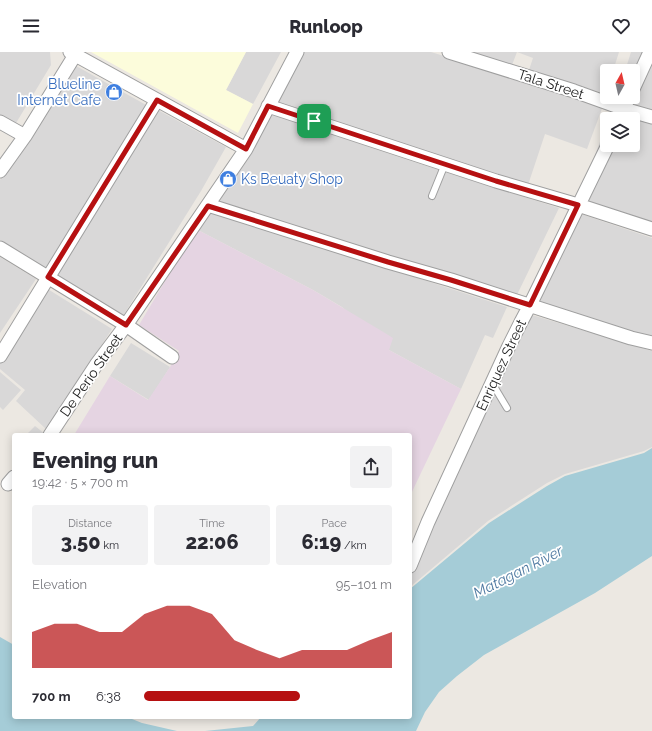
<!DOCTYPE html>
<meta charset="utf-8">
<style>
body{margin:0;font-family:Raleway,sans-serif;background:#f2f2f3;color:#2b2b33;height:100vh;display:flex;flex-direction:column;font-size:15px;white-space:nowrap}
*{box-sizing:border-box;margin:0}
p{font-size:13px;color:#7c7c81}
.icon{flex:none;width:22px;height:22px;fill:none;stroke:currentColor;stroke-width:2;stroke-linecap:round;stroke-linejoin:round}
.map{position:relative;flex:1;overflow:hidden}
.sheet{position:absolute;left:12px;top:381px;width:400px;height:286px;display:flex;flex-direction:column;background:#fff;border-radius:4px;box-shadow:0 2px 10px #0003}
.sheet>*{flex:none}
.needle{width:26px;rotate:8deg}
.buttons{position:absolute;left:600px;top:12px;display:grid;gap:8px}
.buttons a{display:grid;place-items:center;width:40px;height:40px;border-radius:4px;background:#fff;box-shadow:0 2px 10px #0003;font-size:20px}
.pin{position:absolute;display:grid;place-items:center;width:34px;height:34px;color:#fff;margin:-17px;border-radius:8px;box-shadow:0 2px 6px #0006}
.round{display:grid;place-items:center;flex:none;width:42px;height:42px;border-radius:4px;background:#f2f2f3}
.overview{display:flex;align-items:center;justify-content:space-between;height:68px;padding:0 20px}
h1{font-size:22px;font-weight:800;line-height:30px}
.figures{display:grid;grid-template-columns:repeat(3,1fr);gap:6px;height:68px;padding:4px 20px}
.figures div{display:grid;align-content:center;border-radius:4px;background:#f2f2f3;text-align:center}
.figures b{font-size:20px;font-weight:800}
.figures small{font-size:11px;font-weight:400}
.figures p{font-size:11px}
.chart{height:112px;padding:8px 20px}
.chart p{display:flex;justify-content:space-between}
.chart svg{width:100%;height:72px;margin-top:4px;fill:#b61011;opacity:.7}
ul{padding:0 20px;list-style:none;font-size:13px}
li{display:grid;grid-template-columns:64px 48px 1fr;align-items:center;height:30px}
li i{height:10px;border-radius:5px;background:#b61011}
header{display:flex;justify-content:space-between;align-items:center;height:52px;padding:0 20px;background:#fff;font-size:18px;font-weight:800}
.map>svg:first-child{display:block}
</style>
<header><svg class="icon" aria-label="menu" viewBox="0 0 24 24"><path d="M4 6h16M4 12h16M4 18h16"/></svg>Runloop<svg class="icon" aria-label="heart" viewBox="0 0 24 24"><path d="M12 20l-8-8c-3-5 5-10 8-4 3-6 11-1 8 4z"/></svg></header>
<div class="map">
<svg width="652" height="679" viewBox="0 0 652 679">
<rect width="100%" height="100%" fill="#ece8e2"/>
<!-- residential -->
<path fill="#d9d8d8" d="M 0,0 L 50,0 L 51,13 L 13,76 L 0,69 Z
M 246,0 L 281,0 L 253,52 L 226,38 Z
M 294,0 L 431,0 L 603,54 L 587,97 L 545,82 L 528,133 L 270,51 Z
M 471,0 L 619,0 L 613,19 L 607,19 L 607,36 L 605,42 L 529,18 L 533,6 L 517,0 L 512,13 Z
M 631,0 L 652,0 L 652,58 L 615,46 L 616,45 L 633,45 L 633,19 L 625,19 Z
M 69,10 L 148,54 L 47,217 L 0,188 L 0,128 Z
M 156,57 L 226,95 L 201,139 L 123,264 L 59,224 L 58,220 Z
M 612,57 L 652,70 L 652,176 L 577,151 L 607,71 L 607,93 L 633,93 L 633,67 L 608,67 Z
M 263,59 L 414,110 L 559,156 L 515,247 L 213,148 Z
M 208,158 L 507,255 L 493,286 L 485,283 L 461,337 L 389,298 L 342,255 L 313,238 L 196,177 Z
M 572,159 L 652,186 L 652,289 L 530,250 Z
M 0,205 L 36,227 L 0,281 Z
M 46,236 L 112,277 L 72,339 L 46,377 L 16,349 L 25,338 L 0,317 L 0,311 Z
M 522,260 L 652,299 L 652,395 L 644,399 L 565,422 L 547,431 L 488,469 L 410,535 L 410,500 Z
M 131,291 L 170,315 L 149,348 L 110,324 Z
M 0,320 L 21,338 L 3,358 L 0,355 Z
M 35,374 L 45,382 L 44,383 L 26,383 Z"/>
<!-- industrial -->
<path fill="#e5d4e2" d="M 196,177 L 313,238 L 385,281 L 393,286 L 389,298 L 461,337 L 410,444 L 410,383 L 74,383 L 110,324 L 148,348 L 170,315 L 179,299 L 139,273 Z"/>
<!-- education -->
<path fill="#fcfcdb" d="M 91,0 L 246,0 L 226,38 L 253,52 L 238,81 Z"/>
<!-- water -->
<path fill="#a5ccd7" d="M 652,396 L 652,504 L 595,541 L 484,603 L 457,624 L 439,640 L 425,660 L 416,679 L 205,679 L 253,674 L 261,665 L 410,665 L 410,537 L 489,471 L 547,434 L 565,424 L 644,401 Z
M 0,585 L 14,593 L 14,665 L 127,665 L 142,671 L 177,679 L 0,679 Z"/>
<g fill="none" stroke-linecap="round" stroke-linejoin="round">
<!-- service casing -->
<g stroke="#9f9f9f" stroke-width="8">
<path id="service" d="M 432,144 L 445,112
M 492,331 L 507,356"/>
</g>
<!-- minor casing -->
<g stroke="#9f9f9f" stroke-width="15">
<path id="minor" d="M 70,0 L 246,97
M 449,0 L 574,39 L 624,57 L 652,65
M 633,37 L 650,0
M 268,54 L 496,129 L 578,153 L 652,177
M 619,67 L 629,45
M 0,70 L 25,84
M 0,119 L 25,84 L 75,3
M 208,153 L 388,210 L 451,228 L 631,286 L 652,291
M 0,196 L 126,273 L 172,305
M 0,304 L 157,48
M 50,383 L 96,313 L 126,273 L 246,97 L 297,0
M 8,432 L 14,425
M 410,514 L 428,470 L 509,294 L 521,270 L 530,253 L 608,93"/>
</g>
<!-- service -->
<use href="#service" stroke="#fff" stroke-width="6"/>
<!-- minor -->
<use href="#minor" stroke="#fff" stroke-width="13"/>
</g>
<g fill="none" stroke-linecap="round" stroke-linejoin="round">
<!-- route casing -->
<g stroke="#fff" stroke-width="8">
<path id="route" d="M 157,48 L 246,97 L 268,54 L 496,129 L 578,153 L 530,253 L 451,228 L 388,210 L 208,154 L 126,273 L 48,225 Z"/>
</g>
<!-- route -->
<use href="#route" stroke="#b61011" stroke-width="5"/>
</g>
<!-- icons -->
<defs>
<g id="shop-disc" transform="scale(0.9)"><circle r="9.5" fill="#3f7fe0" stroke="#fff"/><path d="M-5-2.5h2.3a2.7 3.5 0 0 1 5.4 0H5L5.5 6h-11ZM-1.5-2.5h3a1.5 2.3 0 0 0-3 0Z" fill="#fff"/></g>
</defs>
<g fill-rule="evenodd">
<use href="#shop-disc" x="114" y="40"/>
<use href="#shop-disc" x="228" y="127"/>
</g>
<g text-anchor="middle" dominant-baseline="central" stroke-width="3.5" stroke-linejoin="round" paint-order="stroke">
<!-- shop labels -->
<g font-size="14" fill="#366cbe" stroke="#fff" text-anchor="end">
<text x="101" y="32">Blueline<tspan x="101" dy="16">Internet Cafe</tspan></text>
<text x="241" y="127" text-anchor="start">Ks Beuaty Shop</text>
</g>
<!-- street labels -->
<g font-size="14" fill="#1b1b1b" stroke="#fff">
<text transform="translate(551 32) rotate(18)">Tala Street</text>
<text transform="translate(501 313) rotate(-65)">Enriquez Street</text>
<text transform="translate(91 323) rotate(-55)">De Perio Street</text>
</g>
<!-- water labels -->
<g font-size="15" font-style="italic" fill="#507aa2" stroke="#fff">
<text transform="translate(518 520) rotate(-27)">Matagan River</text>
</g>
</g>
</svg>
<div class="buttons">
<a><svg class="needle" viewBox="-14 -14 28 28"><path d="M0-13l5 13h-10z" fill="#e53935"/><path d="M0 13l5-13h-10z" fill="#7c7c81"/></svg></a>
<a><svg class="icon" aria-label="layers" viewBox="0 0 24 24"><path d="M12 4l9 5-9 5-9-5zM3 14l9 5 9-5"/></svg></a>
</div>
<div class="pin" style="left:314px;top:69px;background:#1e9e55"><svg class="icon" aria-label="arrive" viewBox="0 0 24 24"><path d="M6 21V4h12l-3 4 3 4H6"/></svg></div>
<section class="sheet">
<div class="overview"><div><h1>Evening run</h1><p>19:42 · 5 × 700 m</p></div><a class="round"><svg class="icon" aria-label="share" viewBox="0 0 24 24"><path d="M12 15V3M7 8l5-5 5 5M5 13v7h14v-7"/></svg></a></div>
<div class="figures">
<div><p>Distance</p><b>3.50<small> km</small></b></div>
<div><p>Time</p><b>22:06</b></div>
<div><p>Pace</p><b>6:19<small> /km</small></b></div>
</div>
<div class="chart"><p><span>Elevation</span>95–101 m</p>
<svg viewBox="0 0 160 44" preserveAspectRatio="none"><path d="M0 44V22L10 17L20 17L30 22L40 22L50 11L60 6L70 6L80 11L90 27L100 33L110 38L120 33L130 33L140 33L150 27L160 22V44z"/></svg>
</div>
<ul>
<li><b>700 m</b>6:38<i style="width:63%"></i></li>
</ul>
</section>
</div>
